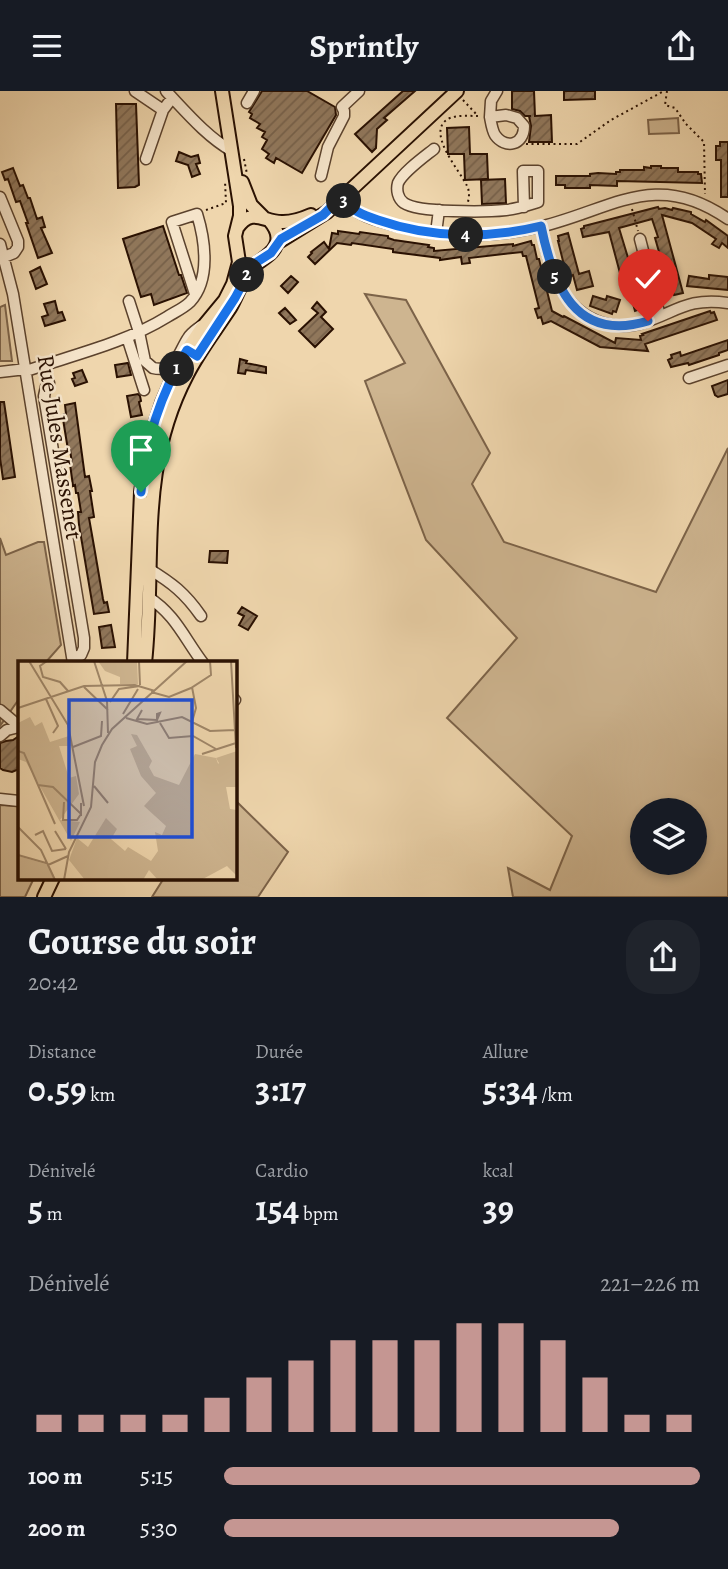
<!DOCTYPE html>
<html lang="fr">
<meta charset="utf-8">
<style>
body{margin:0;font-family:Alegreya,serif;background:#20242c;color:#f1f3f6;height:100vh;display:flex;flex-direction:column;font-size:26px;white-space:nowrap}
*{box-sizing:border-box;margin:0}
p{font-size:23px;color:#9ea1a6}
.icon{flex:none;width:38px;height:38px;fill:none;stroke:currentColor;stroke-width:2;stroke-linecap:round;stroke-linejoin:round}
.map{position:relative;height:806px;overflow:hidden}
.sheet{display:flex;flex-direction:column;background:#171b24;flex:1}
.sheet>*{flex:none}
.fabs{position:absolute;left:630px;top:707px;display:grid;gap:14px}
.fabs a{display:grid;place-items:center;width:77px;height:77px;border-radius:50%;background:#171b24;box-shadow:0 4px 10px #0003;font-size:35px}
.pin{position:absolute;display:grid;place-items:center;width:60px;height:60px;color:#fff;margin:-72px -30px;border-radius:50% 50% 50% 0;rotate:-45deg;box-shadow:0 0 7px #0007}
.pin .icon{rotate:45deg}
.km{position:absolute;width:35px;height:35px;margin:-18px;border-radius:50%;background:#222;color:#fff;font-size:19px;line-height:35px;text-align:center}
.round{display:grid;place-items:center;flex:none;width:74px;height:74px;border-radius:28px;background:#20242c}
.summary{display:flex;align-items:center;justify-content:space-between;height:119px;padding:0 28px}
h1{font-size:38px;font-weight:700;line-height:52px}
.stats{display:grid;grid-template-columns:repeat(3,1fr);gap:10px;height:119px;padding:7px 28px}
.stats div{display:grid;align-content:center}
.stats b{font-size:35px;font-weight:700}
.stats small{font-size:19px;font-weight:400}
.stats p{font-size:19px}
.chart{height:196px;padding:14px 28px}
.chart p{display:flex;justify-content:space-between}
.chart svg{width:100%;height:126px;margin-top:7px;stroke:#c59692;stroke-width:6}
ul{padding:0 28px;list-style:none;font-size:23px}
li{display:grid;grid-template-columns:112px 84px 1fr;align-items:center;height:52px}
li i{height:18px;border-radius:9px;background:#c59692}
header{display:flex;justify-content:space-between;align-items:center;height:91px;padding:0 28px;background:#171b24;font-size:32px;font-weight:700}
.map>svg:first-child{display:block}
</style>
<header><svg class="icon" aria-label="menu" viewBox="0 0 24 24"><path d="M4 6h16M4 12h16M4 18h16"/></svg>Sprintly<svg class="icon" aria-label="share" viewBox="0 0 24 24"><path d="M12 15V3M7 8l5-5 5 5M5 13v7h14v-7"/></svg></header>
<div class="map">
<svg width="728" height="806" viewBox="0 0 728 806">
<defs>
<pattern id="building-hatch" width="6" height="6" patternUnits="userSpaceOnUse" patternTransform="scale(1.75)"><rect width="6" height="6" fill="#90775b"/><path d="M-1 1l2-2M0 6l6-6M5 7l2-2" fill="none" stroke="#766049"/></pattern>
</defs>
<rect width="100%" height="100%" fill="#efd6ad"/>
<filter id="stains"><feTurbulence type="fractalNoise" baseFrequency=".00286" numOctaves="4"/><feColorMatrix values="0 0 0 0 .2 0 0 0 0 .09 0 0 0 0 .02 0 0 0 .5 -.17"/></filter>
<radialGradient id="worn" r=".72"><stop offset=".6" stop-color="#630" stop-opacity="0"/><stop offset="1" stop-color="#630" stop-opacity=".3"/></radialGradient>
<!-- grass -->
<path fill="#ceb590" stroke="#7c6349" stroke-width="2" fill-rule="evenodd" d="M 678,27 L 679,42 L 649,43 L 648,29 Z
M 365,203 L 406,209 L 490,362 L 472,393 L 504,451 L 656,501 L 728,357 L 728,806 L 513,806 L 508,777 L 550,799 L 572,745 L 447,627 L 517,547 L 426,449 L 365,290 L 405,272 ZM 642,719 L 695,719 L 695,772 L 642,772 Z
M 5,214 L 12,270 L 0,270 L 0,216 Z
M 0,447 L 6,464 L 38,451 L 44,451 L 61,554 L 46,571 L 19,572 L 19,608 L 0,635 Z
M 235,709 L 288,761 L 258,806 L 152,806 L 164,787 L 234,787 Z
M 0,714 L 19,715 L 19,787 L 34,787 L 25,806 L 0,806 Z"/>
<!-- building -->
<path fill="url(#building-hatch)" stroke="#2a1102" stroke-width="2" d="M 262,0 L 307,0 L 335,16 L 336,24 L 302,82 L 276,67 L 274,72 L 266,67 L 269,63 L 262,58 L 267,49 L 262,46 L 265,41 L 257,37 L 260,33 L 250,27 L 252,23 L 249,21 Z
M 403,0 L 415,0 L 384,27 L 387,29 L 377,38 L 376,57 L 372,61 L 355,43 Z
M 512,0 L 534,0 L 535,25 L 551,24 L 552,51 L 529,51 L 531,35 L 529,25 L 531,25 L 525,25 L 520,20 L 512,18 Z
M 564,0 L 595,0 L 595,8 L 564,9 Z
M 116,13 L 136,13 L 139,94 L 135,96 L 118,97 Z
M 469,36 L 470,63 L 487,63 L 488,88 L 465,89 L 464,63 L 448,63 L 447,37 Z
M 720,51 L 728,51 L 728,106 L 721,106 L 721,69 L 716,69 L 716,55 L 720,55 Z
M 179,61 L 191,66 L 198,64 L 200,72 L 196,73 L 200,83 L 192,86 L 188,74 L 176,70 Z
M 651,75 L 661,75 L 661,77 L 678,77 L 678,81 L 698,81 L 698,83 L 701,83 L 702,92 L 617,90 L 617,95 L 590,94 L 590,97 L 565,97 L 565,94 L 556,94 L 556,85 L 590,85 L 590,83 L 598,82 L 616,83 L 616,81 L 620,81 L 620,79 L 644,79 L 644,76 L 651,77 Z
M 13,77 L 20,95 L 23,94 L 28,107 L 30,107 L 37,128 L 42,126 L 45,136 L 41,137 L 52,162 L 38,167 L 26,132 L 28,132 L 20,110 L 16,111 L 8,88 L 5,89 L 2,81 Z
M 505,88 L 506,112 L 482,113 L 481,89 Z
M 658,116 L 659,118 L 665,117 L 672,119 L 673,117 L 691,121 L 691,123 L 705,131 L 706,129 L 728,145 L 728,157 L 722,152 L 719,157 L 712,153 L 716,148 L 692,132 L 662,124 L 683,202 L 674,204 L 669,192 L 668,192 L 655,147 L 658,146 L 652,128 L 619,137 L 632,180 L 630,180 L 624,197 L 609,141 L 583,146 L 581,138 L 584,137 L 584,135 Z
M 163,135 L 179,184 L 181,184 L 187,202 L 154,214 L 151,203 L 141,206 L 123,148 Z
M 338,140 L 359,143 L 360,141 L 388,145 L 388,147 L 394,149 L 429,154 L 428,156 L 434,157 L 434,160 L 513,153 L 513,155 L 531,150 L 532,154 L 534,154 L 537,168 L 539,168 L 552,220 L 563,226 L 564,225 L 615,252 L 616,247 L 641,249 L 640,245 L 643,244 L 642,243 L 710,220 L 711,222 L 714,221 L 717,229 L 645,253 L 648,260 L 600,256 L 551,230 L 543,233 L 541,226 L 538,227 L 535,218 L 539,217 L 526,165 L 523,165 L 522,161 L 469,167 L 470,172 L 462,173 L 461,166 L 440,169 L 440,167 L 393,161 L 393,158 L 352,152 L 351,154 L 337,152 L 315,173 L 308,166 L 312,162 L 311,161 L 324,151 L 329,158 L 332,142 L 338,143 Z
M 568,142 L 579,183 L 589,180 L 593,195 L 577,199 L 573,184 L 567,186 L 558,150 L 559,150 L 558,145 Z
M 40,176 L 47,193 L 36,198 L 30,181 Z
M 709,184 L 728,186 L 728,199 L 687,195 L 689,185 L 709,188 Z
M 291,185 L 298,191 L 288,202 L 281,195 Z
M 639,191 L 644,213 L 642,213 L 643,217 L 635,220 L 628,194 Z
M 593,205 L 606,209 L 607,205 L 620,209 L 616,221 L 613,220 L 612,223 L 590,215 Z
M 55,210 L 58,222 L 62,221 L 65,229 L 45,235 L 42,226 L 48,224 L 44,213 Z
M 317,211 L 326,221 L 321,226 L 333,238 L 315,256 L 299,240 L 318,222 L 312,217 Z
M 285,217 L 296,229 L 290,233 L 279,222 Z
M 728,249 L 728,259 L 719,262 L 719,264 L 689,274 L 688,272 L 671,276 L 668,269 L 672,267 L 671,264 L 680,261 L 681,265 Z
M 240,268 L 247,270 L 246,272 L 266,276 L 266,282 L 246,279 L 245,283 L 238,282 Z
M 128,272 L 131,284 L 117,286 L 115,274 Z
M 82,279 L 87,291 L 75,295 L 72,288 L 75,287 L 73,282 Z
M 728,289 L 728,303 L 718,306 L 715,304 L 712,295 Z
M 138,303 L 140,305 L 141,310 L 139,311 L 142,324 L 131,326 L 127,305 Z
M 0,311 L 4,311 L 15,386 L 3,388 L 0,367 Z
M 75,312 L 85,386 L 89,385 L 92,400 L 90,400 L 94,426 L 89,427 L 95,461 L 103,508 L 104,512 L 107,511 L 109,521 L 94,523 L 79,434 L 78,421 L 81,421 L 78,402 L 76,402 L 75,394 L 73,395 L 70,373 L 72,372 L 70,359 L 68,359 L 63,328 L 65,328 L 64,323 L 66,323 L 65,314 Z
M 210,460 L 228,460 L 227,472 L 209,471 Z
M 242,516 L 257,525 L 248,539 L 239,534 L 244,525 L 238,522 Z
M 111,534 L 115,556 L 102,557 L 99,536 Z
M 19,645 L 19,678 L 12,681 L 3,679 L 0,677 L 0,652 L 6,650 L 13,649 Z"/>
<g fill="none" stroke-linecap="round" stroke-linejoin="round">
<!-- minor casing -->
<g stroke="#5b422d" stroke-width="13">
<path id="minor" d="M 135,0 L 163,19
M 166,0 C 186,21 207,46 232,60
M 247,12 L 254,0
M 506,24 L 517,27 L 524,35 C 524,55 505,58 495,44 C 492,39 491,31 490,26 Z
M 490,26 L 491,10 L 497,0
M 434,58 C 424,66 403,81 398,92 C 396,99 398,108 404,112 C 418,122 487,121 506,119 C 517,118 528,114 538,111 L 538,80 L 523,80 L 524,116
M 146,68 L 163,19 L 172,7
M 321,85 L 328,56 L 344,25 L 344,20 L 342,16 L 359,0
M 0,106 L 18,150 L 18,156 L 14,162 L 4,166
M 341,106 C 353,124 377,130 397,135 C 442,146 489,147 535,137 C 609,121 654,76 728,128
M 541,135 C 549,173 558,214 597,230 C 611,235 624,237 639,233 C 676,222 686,206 728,212
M 436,142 L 439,119
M 640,148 L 660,225
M 0,153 L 13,203 L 73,572
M 129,210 L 139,241 L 145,270 L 153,277 C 176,282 178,262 188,247 C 191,242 196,239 201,235
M 127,246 L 144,299
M 26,280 C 73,264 125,252 167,226 C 175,221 184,217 190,211 C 211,189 205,149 197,123 L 172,131 L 195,203
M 0,281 L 26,278
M 689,287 L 728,274
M 49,292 L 46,296 L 44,305 L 84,547 L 84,557 L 81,564 L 73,567
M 145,477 L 149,478 C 172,492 185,502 201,525
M 148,506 C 176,524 184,547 203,572
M 234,608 L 235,609
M 0,619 L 19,635
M 0,645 L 7,639 L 19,636
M 0,708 L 19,710"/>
</g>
<!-- major casing -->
<g stroke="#2a1102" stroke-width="16">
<path id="major" d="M 242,91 L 251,114 L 263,126
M 237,137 C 253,115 264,132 283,131 C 293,131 302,128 311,124
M 277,152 L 327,121 L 457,0
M 134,572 L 141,401 L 148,354 L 162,312 L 181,268 L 201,238 L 225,209 L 233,193 L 239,171 L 235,145 L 240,125 L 240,115 L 222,0
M 145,572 C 156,471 137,379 187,284 C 199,260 215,240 230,217 C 237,205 241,191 250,179 C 257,170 272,165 276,154 C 280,145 276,137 270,130
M 44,806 L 53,787"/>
</g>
<!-- path -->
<path stroke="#2a1102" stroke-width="2" stroke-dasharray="2 3.5" stroke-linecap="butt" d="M 667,0 L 665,14 L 675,17 L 686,33 L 704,51 L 705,103
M 463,9 L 478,25 C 470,25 458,24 450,27 C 423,39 461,81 467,95 C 470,101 469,106 468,111
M 526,53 L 577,53 L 611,29 L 664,0
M 244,68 L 247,83
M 632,118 L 638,140
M 206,119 L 226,112 L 225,90"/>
<!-- minor -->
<use href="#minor" stroke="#f5e4ca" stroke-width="10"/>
<!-- major -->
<use href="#major" stroke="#efd6ad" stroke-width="12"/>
</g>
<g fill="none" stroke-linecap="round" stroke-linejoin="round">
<!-- route casing -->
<g stroke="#fff" stroke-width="14">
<path id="route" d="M 141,401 C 145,352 161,302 187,259 L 197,265 L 235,207 L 251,177 L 257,171 L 271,162 L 281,148 L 323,124 L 341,106 C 350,119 363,124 378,129 C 430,147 488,148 541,135 C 553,194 575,252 648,230"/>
</g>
<!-- route -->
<use href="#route" stroke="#1a73e8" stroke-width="9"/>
</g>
<g text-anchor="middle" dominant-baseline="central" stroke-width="5" stroke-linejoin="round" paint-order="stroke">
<!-- street labels -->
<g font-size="24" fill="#2a1102" stroke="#f5e4ca">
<text transform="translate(60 356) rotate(81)">Rue Jules Massenet</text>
</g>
</g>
<!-- overview -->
<g transform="translate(18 570)">
<rect width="219" height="219" fill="#efd6ad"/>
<path d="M 12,56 L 17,65 L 24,61 L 32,81 L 51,75 L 53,85 L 41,85 L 51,117 L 58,115 L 61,133 L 42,159 L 62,161 L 53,180 L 8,101 L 0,98 L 0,62 ZM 113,73 L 119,74 L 134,100 L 131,106 L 136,115 L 161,124 L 177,93 L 198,97 L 203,111 L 219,107 L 219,126 L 208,126 L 212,148 L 219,149 L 219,215 L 209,205 L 183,219 L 140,219 L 131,209 L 125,219 L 67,219 L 51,199 L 59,177 L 70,186 L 88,157 L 99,168 L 93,178 L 107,190 L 110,186 L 133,200 L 140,190 L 137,171 L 144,174 L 148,165 L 126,145 L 138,132 L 123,115 L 112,88 L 119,85 ZM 0,195 L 31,204 L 38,219 L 0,219 Z" fill="#ceb590"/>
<path d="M 219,90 L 219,107 L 194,119 L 187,115 L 201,102 L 198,97 Z" fill="#ceb590"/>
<path d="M 80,0 L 119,0 L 120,23 L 102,23 L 102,16 L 87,10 Z" fill="#ceb590"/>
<path fill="none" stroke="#a08769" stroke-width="2" d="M 11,0 L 50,64 L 66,145M 29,0 L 22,5 L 25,16 L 42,21 L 50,30M 76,0 L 89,40 L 90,72M 121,0 L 122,24M 213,0 L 218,87M 66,26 L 90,49M 174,26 L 178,47 L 174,61M 133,31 L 151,36 L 173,27 L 193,14 L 192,0M 28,38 L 40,65 L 35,72M 92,41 L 101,28 L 122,25M 0,47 L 66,25 L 117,24 L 137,30M 124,49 L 119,58 L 139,59 L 142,52 L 139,53 L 139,59M 105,53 L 120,28M 108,57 L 129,63 L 164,56 L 192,70 L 217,69M 142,62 L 151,77 L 175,75 L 198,88M 55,86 L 83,75 L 84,60M 0,90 L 6,92 L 37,163M 184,93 L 218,82M 20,124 L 35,126 L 63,153 L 63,142M 76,125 L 90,142M 46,141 L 45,159 L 59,159 L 63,153M 0,166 L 23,189 L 37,219M 37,170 L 48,188M 17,174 L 25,170 L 34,190 L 48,188M 0,194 L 28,202M 30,204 L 50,195M 46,219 L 51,191 L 73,146 L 77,101 L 84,84 L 94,68 L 169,0"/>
<path fill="#1d4ed8" fill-opacity="0.15" stroke="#1d4ed8" stroke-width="3.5" d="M 51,39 L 174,39 L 174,176 L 51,176 Z"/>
<rect width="219" height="219" fill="none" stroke="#2a1102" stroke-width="3.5"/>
</g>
<rect width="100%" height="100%" filter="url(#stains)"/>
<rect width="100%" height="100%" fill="url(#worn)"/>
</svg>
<div class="fabs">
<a><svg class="icon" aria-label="layers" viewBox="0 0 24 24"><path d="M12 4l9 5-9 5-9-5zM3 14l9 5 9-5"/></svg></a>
</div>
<div class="pin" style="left:141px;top:401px;background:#1e9e55"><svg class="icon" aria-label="arrive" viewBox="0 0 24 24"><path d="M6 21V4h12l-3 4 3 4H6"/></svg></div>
<div class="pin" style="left:648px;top:230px;background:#d93025"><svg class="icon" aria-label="check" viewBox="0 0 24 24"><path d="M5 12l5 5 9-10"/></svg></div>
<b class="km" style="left:177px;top:278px">1</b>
<b class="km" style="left:247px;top:184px">2</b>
<b class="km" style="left:344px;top:110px">3</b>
<b class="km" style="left:466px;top:144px">4</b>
<b class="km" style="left:555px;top:186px">5</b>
</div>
<section class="sheet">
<div class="summary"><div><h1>Course du soir</h1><p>20:42</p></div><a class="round"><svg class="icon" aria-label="share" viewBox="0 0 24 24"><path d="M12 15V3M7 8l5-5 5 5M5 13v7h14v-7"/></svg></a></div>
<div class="stats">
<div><p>Distance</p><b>0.59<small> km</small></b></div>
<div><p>Durée</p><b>3:17</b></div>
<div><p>Allure</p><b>5:34<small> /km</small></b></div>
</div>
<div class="stats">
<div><p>Dénivelé</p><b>5<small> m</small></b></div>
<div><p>Cardio</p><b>154<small> bpm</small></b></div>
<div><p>kcal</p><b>39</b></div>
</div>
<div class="chart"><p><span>Dénivelé</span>221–226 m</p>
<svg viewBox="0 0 160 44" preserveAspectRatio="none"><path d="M5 44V38M15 44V38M25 44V38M35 44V38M45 44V32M55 44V25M65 44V19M75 44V12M85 44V12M95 44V12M105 44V6M115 44V6M125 44V12M135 44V25M145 44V38M155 44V38"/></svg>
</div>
<ul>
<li><b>100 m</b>5:15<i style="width:100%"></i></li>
<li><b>200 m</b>5:30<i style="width:83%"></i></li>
</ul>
</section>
